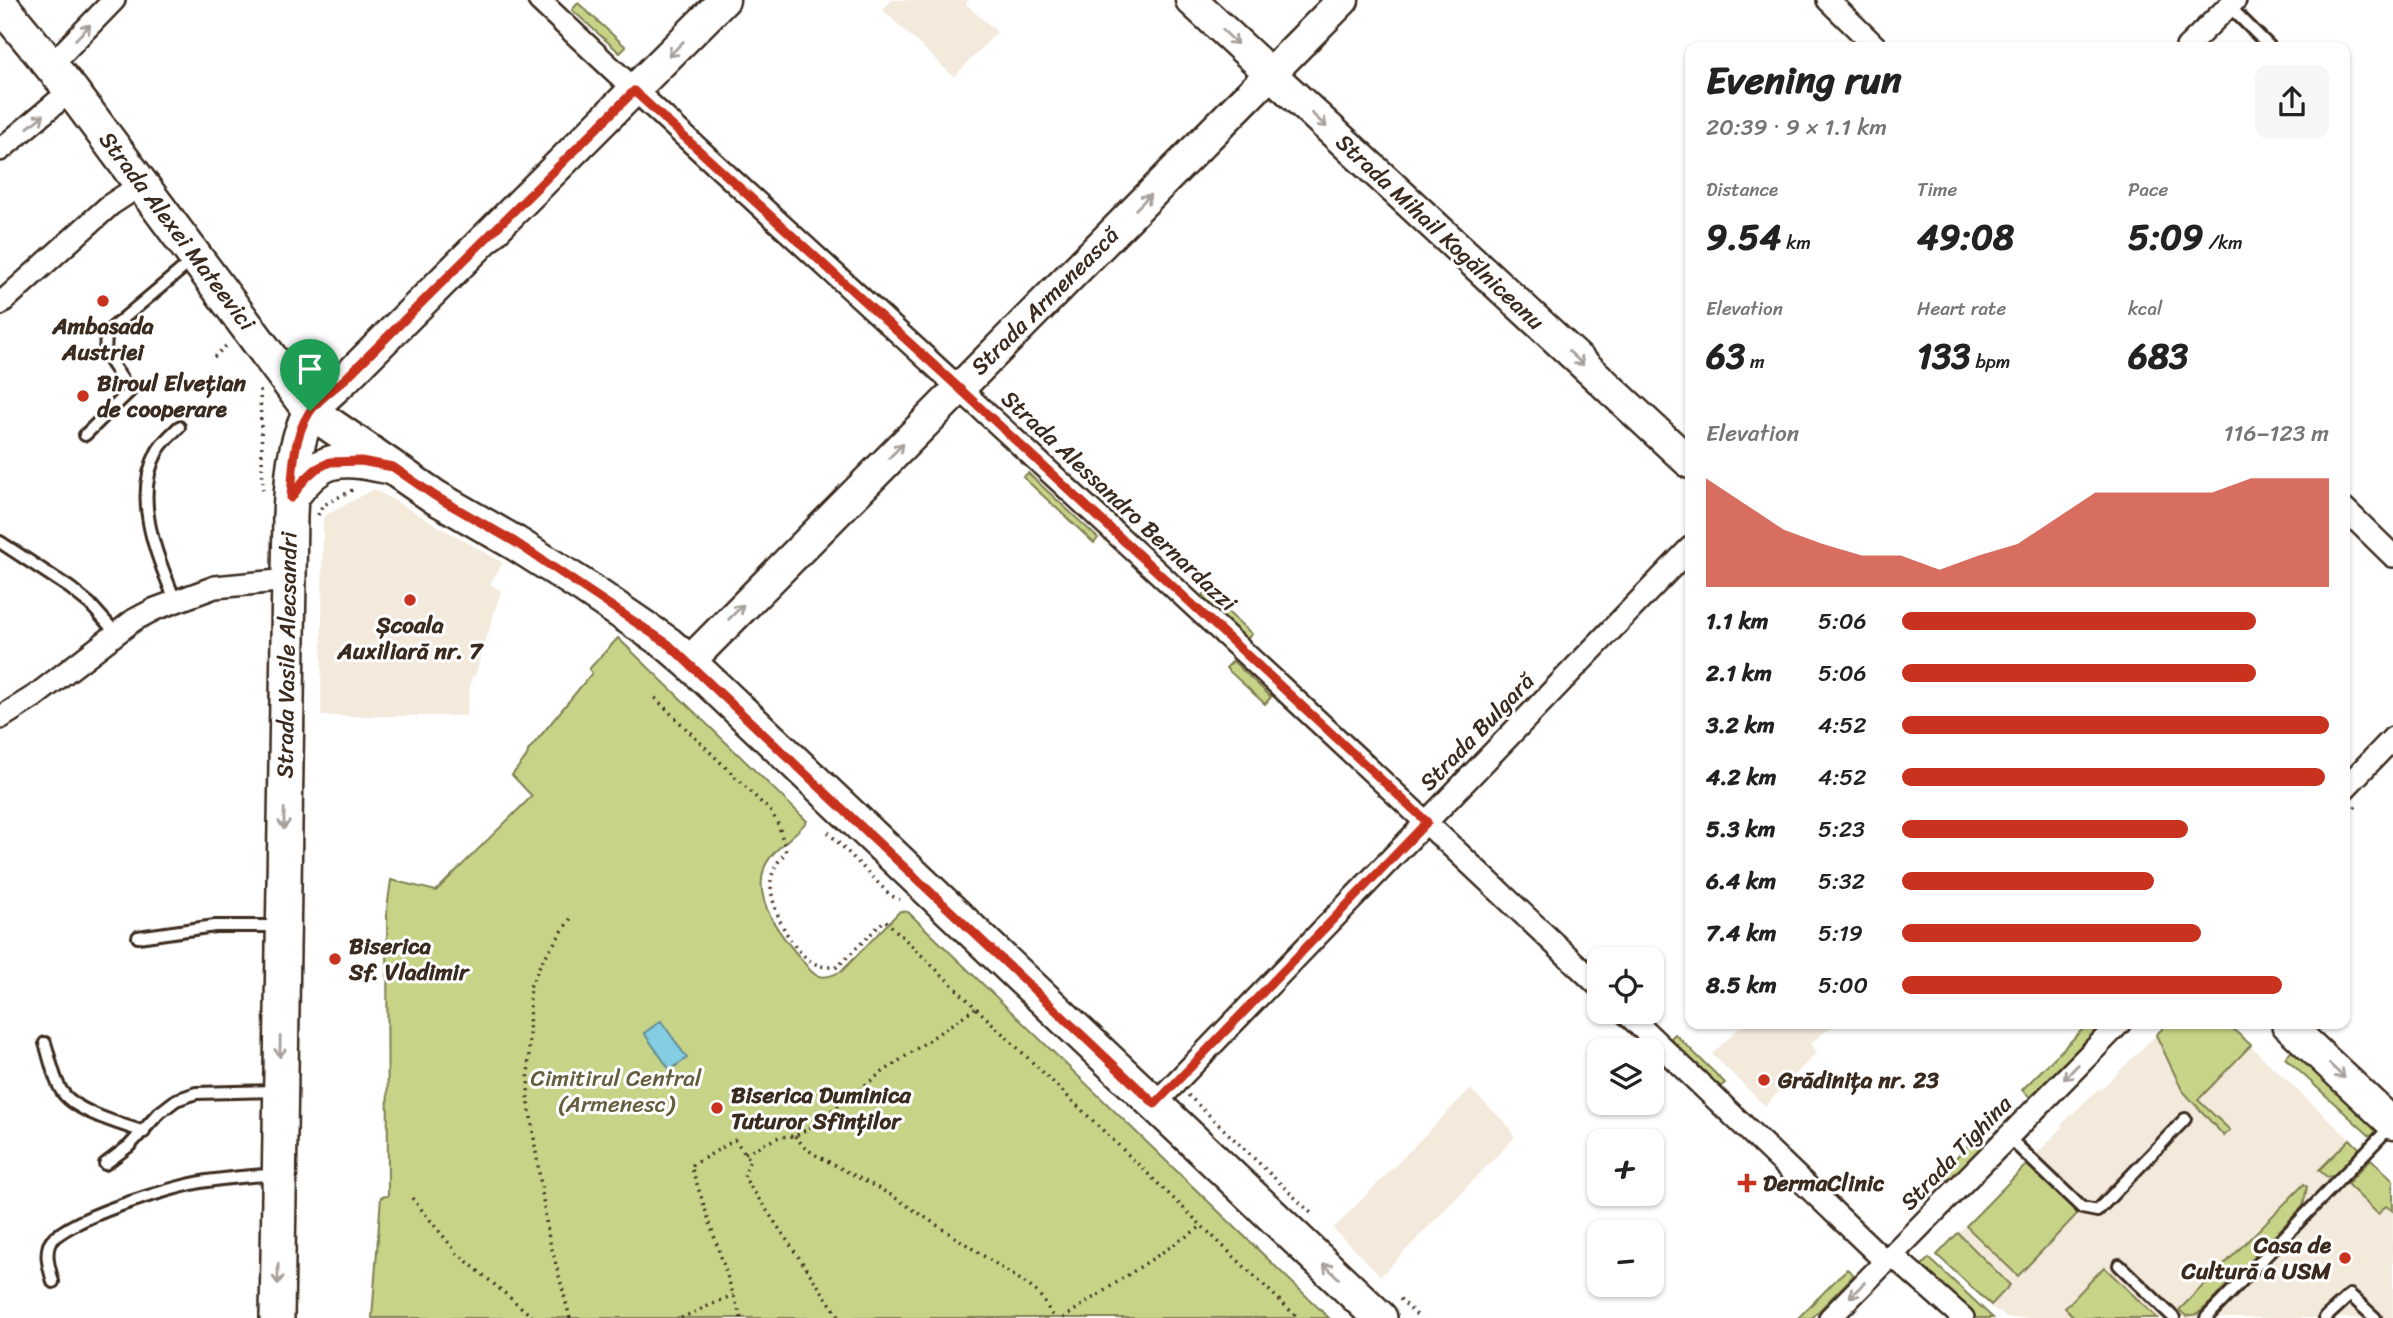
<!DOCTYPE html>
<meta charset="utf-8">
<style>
body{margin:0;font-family:Sriracha,sans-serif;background:#f6f6f6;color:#222;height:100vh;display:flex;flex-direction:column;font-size:26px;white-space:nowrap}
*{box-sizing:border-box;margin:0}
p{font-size:23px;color:#767676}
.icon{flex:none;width:38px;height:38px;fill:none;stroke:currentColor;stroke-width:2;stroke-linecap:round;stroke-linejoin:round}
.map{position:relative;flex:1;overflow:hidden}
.details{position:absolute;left:1685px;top:42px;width:665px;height:987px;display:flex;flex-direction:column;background:#fff;border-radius:14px;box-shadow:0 2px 5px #0004}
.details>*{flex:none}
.tools{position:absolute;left:1587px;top:947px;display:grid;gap:14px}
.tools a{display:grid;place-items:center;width:77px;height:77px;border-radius:14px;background:#fff;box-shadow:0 2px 5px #0004;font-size:35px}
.pin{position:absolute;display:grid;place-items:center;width:60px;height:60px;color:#fff;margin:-72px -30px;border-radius:50% 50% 50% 0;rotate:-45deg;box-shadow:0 0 7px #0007}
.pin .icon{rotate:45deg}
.round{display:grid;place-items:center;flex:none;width:74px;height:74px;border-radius:14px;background:#f6f6f6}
.headline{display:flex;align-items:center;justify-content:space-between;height:119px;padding:0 21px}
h1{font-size:38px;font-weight:700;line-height:52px}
.metrics{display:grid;grid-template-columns:repeat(3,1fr);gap:10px;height:119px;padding:7px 21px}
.metrics div{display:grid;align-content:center}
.metrics b{font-size:35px;font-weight:700}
.metrics small{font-size:19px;font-weight:400}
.metrics p{font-size:19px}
.chart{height:196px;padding:14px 21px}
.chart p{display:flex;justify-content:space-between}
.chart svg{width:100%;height:126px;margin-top:7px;fill:#c8321e;opacity:.7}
ul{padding:0 21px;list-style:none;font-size:23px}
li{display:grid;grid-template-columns:112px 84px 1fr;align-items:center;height:52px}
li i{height:18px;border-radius:9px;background:#c8321e}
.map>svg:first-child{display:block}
</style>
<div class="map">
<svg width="2393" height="1318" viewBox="0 0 2393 1318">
<rect width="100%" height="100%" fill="#fff"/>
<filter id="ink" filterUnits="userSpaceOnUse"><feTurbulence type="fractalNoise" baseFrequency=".0143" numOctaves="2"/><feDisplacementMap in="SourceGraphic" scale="14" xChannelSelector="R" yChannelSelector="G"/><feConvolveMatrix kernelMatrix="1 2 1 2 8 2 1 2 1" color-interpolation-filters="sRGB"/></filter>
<g filter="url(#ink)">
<!-- built -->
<path fill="#f3eadc" d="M 892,0 L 969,0 L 966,4 L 997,32 L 954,77 L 883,10 Z
M 374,489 L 503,563 L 490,584 L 501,591 L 475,676 L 472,676 L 466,716 L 321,716 L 323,517 Z
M 1743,1024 L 1835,1024 L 1810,1044 L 1817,1052 L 1765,1106 L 1712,1054 Z
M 2167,1024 L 2227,1024 L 2393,1180 L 2393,1318 L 2006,1318 L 1999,1311 L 1997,1312 L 1937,1255 L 2063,1127 L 2061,1125 L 2098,1089 L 2100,1090 Z
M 1470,1089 L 1512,1129 L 1510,1131 L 1515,1137 L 1381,1276 L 1333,1229 Z"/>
<!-- green -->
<path fill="#c7d488" stroke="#817f53" stroke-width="2" d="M 578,3 L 626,47 L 620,53 L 572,10 Z
M 1028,473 L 1098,538 L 1094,543 L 1023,477 Z
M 1206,592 L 1252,634 L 1245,641 L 1200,599 Z
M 618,638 L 807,821 C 795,837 770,850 764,869 C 753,902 782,937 802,960 C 806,965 810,972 816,975 C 825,979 833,975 842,971 L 900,911 L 908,912 L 1329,1318 L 372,1318 L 381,1197 L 388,1196 L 387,909 L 391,880 L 436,891 L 532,796 L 512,775 L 527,756 L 528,751 L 592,673 L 589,669 Z
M 1233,661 L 1271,697 L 1265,704 L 1226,668 Z
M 2088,1024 L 2102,1025 L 2030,1097 L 2022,1090 Z
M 2167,1024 L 2227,1024 L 2251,1045 L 2198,1100 L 2230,1130 L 2224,1136 L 2182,1090 L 2156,1035 Z
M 1675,1034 L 1725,1083 L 1719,1088 L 1669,1040 Z
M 2296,1047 L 2378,1125 L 2378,1130 L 2372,1138 L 2285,1058 Z
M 1975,1138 L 1983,1146 L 1949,1180 L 1941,1173 Z
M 2350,1139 L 2360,1149 L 2333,1176 L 2327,1177 L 2319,1170 Z
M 2371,1159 L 2393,1180 L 2393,1211 L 2386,1206 L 2378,1214 L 2347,1184 Z
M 2028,1163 L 2079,1212 L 2018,1276 L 1966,1226 Z
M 2304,1184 L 2307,1187 L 2303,1206 L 2206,1307 L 2197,1314 L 2186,1316 L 2179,1310 Z
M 1958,1233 L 2010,1285 L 1991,1305 L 1937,1255 Z
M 1929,1258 L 1993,1318 L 1975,1318 L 1920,1267 Z
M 2104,1267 L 2157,1318 L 2075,1318 L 2065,1308 Z
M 1847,1269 L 1854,1275 L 1812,1318 L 1798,1318 Z"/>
<!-- water -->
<path fill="#83cee3" stroke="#668c94" stroke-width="2" d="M 661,1021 L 687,1058 L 670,1070 L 644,1033 Z"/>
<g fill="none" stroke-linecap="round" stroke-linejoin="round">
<!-- service casing -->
<g stroke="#3b2a1e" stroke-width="16">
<path id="service" d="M 2229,6 L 2270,47
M 85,435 L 130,391 L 105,354 L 106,333 L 194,259
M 0,542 L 70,588 L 90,604 L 116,633
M 175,600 C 157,556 132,499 157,452 C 162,442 172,434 179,427
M 138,937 L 215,926 L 279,926
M 45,1043 C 50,1058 53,1077 61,1090 C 74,1112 121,1124 144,1132
M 2008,1137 L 2082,1208 L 2097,1211 L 2185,1119
M 105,1164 L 129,1146 L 159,1113 L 176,1100 L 196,1093 L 277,1091
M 2119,1265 L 2174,1318
M 53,1282 C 50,1270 45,1257 49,1245 C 59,1220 178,1185 207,1181 C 229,1178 253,1175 276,1175
M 2206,1318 L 2391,1126
M 2325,1318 L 2350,1295 L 2375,1318"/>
</g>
<!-- minor casing -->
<g stroke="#3b2a1e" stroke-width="26">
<path id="minor" d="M 539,0 C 678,132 820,260 961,390 C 1175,588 1389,786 1600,987
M 1828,0 L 1876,47
M 2187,47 L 2235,0
M 51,65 L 114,0
M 0,150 L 71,90
M 0,304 L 110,205 L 142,184
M 2345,509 L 2393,556
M 0,718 L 35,696 L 134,620 L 155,609 L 215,587 L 289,580
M 2345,788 L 2393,738
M 1625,1012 L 1885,1261
M 1155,1104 L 1690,548
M 1892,1255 L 1963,1318
M 1830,1318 L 2119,1024"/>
</g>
<!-- secondary casing -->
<g stroke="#3b2a1e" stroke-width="35">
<path id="secondary" d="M 1191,0 L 1690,463
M 310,411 L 345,379 L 724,0
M 689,662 L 1343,0
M 2287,1024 L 2393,1124"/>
</g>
<!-- primary casing -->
<g stroke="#3b2a1e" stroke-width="38">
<path id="primary" d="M 0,4 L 71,90 L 310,411 L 435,497 L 515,543 L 586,588 L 668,644 L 689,662 L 1380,1318
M 291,498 C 320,457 337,456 385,466
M 277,1318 L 290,515 C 292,476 293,447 310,411"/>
</g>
<!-- path -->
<path stroke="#3b2a1e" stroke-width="3.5" stroke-dasharray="2 5" stroke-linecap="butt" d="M 214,357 L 227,345
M 260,390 L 263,490
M 318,515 L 322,506 L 356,488
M 655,698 L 772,813 L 779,826 L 786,852 C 779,860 773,868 771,880 C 769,907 793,958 821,966 C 825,967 832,967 837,967 L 885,920 L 1202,1226
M 2345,818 L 2357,805
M 828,832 L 890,895 L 900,900
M 1188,1095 L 1311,1213
M 795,1136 L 805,1148 L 816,1155 L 891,1195 L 1028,1285 L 1039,1294 L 1054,1318
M 745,1153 L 779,1137 L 795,1136 L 812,1126 L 873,1079 L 975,1008
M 412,1198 L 457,1253 L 534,1318
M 1400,1299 L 1420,1318
M 570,1318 L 548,1234 L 528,1097 L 530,987 L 541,963 L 573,915
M 681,1318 L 733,1295
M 741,1318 L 691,1166 L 735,1140 L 750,1160 L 744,1177 L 840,1318
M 1063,1318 L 1202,1226 L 1298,1318"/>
<!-- service -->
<use href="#service" stroke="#fff" stroke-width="10"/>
<!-- minor -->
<use href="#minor" stroke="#fff" stroke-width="21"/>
<!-- secondary -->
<use href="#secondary" stroke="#fff" stroke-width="30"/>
<!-- primary -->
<use href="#primary" stroke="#fff" stroke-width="33"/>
</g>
<!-- one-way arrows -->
<defs><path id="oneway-shaft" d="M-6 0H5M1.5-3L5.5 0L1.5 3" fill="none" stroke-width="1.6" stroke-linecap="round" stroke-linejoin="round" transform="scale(1.75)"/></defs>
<g stroke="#a79f9a">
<use href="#oneway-shaft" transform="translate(83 32) rotate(-45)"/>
<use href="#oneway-shaft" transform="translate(1230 37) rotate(44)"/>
<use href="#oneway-shaft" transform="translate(676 49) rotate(135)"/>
<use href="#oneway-shaft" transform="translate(1319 120) rotate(43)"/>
<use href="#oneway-shaft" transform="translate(36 121) rotate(-39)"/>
<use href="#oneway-shaft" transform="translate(1143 202) rotate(-45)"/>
<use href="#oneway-shaft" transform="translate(1576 358) rotate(43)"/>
<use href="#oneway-shaft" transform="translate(896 451) rotate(-45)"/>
<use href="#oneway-shaft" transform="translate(736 612) rotate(-45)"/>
<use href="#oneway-shaft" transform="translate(284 819) rotate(91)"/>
<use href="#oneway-shaft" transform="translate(280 1047) rotate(91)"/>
<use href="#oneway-shaft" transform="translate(2337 1071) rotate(43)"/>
<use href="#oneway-shaft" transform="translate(2071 1072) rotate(134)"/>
<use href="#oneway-shaft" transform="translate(1331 1271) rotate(-136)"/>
<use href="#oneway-shaft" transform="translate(278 1274) rotate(91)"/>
<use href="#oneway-shaft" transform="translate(1857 1290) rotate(135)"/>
</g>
</g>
<g fill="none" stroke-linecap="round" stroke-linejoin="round" filter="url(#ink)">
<!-- route casing -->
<g stroke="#fff" stroke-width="14">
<path id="route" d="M 634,91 L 959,388 L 1427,822 L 1155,1104 L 668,644 L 515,542 L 435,496 L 393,467 L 361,461 L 330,462 L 316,469 L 304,480 L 291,498 C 293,469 293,438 309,413 C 317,400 334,389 345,379 Z"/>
</g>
<!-- route -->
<use href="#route" stroke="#c8321e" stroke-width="9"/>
</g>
<!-- markers -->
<g fill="#c8321e" stroke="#fff" stroke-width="2.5">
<circle cx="103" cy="301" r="7"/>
<circle cx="83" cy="396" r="7"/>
<circle cx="410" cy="600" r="7"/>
<circle cx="335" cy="959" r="7"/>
<circle cx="1764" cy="1080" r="7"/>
<circle cx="717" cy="1108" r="7"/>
<path d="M1743.5 1172.5h7v7h7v7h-7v7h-7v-7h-7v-7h7z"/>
<circle cx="2345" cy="1258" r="7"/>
</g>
<g text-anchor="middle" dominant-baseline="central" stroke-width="6" stroke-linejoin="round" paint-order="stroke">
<!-- street labels -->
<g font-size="23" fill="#3b2a1e" stroke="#fff">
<text transform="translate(177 231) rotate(53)">Strada Alexei Mateevici</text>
<text transform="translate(1440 232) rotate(43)">Strada Mihail Kogălniceanu</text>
<text transform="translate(1045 301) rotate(-45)">Strada Armenească</text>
<text transform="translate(1119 501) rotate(43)">Strada Alessandro Bernardazzi</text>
<text transform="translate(287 655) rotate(-89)">Strada Vasile Alecsandri</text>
<text transform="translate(1477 732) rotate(-46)">Strada Bulgară</text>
<text transform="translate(1956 1153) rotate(-46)">Strada Tighina</text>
</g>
<!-- poi labels -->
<g font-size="23" font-weight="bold" fill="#3b2a1e" stroke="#fff" text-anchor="start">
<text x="103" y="326" text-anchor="middle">Ambasada<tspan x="103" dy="26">Austriei</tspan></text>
<text x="97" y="383">Biroul Elvețian<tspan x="97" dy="26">de cooperare</tspan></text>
<text x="410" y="625" text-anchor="middle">Școala<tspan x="410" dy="26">Auxiliară nr. 7</tspan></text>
<text x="349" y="946">Biserica<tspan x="349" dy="26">Sf. Vladimir</tspan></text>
<text x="1778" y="1080">Grădinița nr. 23</text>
<text x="731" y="1095">Biserica Duminica<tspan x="731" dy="26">Tuturor Sfinților</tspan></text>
<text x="1763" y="1183">DermaClinic</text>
<text x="2331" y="1245" text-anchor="end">Casa de<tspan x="2331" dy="26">Cultură a USM</tspan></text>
</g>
<!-- park labels -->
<g font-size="23" fill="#655d3e" stroke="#fff">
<text x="616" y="1078">Cimitirul Central<tspan x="616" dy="26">(Armenesc)</tspan></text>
</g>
</g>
</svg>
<div class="tools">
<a><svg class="icon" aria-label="locate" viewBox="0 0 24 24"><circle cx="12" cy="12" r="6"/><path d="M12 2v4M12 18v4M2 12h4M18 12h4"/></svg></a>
<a><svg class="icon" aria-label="layers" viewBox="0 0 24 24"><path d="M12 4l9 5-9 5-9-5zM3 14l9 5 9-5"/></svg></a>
<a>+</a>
<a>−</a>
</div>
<div class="pin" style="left:310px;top:411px;background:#1e9e55"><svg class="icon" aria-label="arrive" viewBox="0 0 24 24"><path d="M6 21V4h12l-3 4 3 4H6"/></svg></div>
<section class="details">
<div class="headline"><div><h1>Evening run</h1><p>20:39 · 9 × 1.1 km</p></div><a class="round"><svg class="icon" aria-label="share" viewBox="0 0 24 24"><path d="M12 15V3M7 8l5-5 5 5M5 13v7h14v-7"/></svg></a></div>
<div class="metrics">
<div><p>Distance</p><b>9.54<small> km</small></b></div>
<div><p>Time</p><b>49:08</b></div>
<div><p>Pace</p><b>5:09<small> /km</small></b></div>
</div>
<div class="metrics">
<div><p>Elevation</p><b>63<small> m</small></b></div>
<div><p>Heart rate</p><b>133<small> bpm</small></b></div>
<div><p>kcal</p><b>683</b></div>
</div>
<div class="chart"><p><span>Elevation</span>116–123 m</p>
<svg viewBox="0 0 160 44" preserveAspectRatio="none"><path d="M0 44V6L10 15L20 24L30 29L40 33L50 33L60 38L70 33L80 29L90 20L100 11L110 11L120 11L130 11L140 6L150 6L160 6V44z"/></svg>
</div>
<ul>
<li><b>1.1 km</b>5:06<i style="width:83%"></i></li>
<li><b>2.1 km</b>5:06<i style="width:83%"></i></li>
<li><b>3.2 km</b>4:52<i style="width:100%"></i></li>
<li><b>4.2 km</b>4:52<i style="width:99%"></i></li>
<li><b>5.3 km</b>5:23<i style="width:67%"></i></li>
<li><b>6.4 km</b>5:32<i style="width:59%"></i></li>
<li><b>7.4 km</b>5:19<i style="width:70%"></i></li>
<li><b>8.5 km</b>5:00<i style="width:89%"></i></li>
</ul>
</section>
</div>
